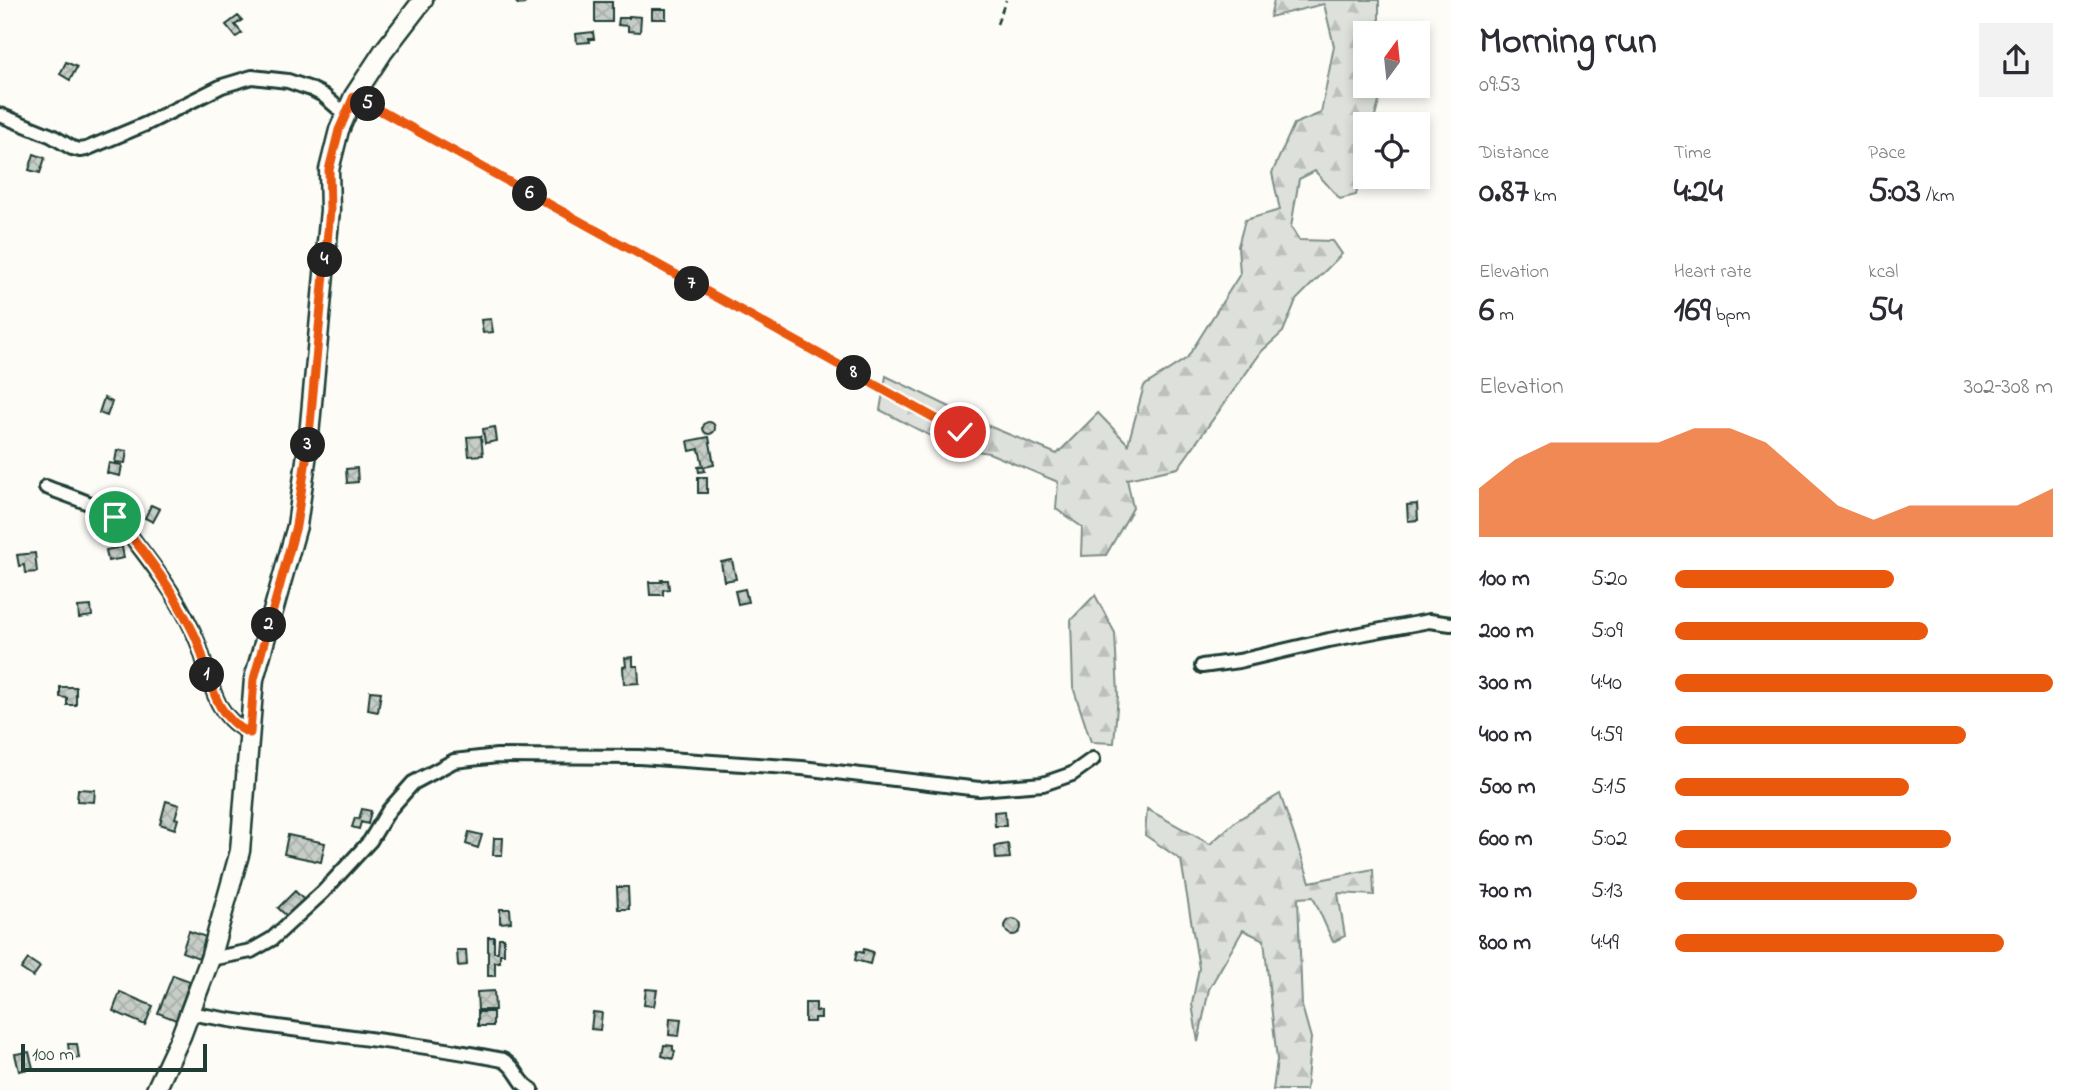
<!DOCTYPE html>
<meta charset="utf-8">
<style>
body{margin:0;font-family:"Indie Flower",sans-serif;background:#f2f2f3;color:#2b2b33;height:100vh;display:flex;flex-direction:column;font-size:26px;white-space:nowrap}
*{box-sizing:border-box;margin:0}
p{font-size:23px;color:#7c7c81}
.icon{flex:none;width:38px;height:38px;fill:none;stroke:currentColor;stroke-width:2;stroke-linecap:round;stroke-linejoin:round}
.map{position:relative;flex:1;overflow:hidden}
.drawer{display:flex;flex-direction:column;background:#fff;width:630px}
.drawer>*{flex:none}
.needle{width:46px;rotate:15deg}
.fabs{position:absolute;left:1353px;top:21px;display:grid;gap:14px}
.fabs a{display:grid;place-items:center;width:77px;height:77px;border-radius:0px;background:#fff;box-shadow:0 4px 10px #0003;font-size:35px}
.scale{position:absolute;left:21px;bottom:18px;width:186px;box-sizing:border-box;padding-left:7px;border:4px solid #1f3d34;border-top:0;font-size:19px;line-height:24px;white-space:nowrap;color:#1f3d34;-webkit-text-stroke:5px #fdfcf7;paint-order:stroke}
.pin{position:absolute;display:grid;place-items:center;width:60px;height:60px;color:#fff;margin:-30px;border:4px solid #fff;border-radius:50%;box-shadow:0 2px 7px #0007}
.km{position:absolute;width:35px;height:35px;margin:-18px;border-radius:50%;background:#222;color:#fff;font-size:19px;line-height:35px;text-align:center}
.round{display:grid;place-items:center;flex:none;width:74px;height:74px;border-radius:0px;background:#f2f2f3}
.overview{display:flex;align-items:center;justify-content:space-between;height:119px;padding:0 28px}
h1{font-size:38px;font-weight:800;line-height:52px}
.figures{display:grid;grid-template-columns:repeat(3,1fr);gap:10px;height:119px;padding:7px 28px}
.figures div{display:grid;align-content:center}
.figures b{font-size:35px;font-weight:800}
.figures small{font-size:19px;font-weight:400}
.figures p{font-size:19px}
.chart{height:196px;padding:14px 28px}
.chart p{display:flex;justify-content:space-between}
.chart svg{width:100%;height:126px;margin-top:7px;fill:#ea580c;opacity:.7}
ul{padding:0 28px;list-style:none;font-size:23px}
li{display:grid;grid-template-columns:112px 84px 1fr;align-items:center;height:52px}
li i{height:18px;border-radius:9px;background:#ea580c}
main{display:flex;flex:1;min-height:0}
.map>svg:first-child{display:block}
</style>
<main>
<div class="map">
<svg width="1451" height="1090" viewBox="0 0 1451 1090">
<defs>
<pattern id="forest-firs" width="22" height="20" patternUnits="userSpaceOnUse" patternTransform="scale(1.75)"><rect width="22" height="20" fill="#dde0db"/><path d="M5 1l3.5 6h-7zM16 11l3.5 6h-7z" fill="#bdc1bd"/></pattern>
<pattern id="building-cross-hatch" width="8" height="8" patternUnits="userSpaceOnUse" patternTransform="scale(1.75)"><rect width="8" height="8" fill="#c6cdc7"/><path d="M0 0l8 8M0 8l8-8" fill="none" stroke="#aab1ac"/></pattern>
</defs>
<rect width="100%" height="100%" fill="#fdfcf7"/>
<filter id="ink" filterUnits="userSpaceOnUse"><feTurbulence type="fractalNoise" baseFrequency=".0143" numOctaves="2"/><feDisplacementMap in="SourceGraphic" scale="14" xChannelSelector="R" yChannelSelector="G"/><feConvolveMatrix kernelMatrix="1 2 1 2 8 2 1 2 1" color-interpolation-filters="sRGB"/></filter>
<g filter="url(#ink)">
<!-- forest -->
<path fill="url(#forest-firs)" stroke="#7e8e88" stroke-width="2" d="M 1274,0 L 1379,0 L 1379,33 L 1365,33 L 1365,86 L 1379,86 L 1379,102 L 1373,124 L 1365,124 L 1365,158 L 1356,195 L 1340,199 L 1315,171 L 1299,179 L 1291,227 L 1299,240 L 1333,241 L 1342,254 L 1296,300 L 1283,332 L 1262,351 L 1178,468 L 1127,479 L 1133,508 L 1106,555 L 1081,556 L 1082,527 L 1056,509 L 1058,482 L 989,453 L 952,447 L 880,410 L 886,376 L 991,427 L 1057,454 L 1098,413 L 1128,444 L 1144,386 L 1187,358 L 1240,274 L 1238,246 L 1245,220 L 1280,210 L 1272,173 L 1294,124 L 1321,113 L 1334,46 L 1324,4 L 1270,17 Z
M 1095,595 L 1115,633 L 1118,695 L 1114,743 L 1091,742 L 1073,687 L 1071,620 Z
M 1280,794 L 1310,882 L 1373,869 L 1374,895 L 1338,893 L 1345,936 L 1333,942 L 1313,897 L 1298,898 L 1302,1006 L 1311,1038 L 1306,1090 L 1273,1090 L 1277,1060 L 1264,940 L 1243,930 L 1209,989 L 1198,1042 L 1192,1004 L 1199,968 L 1181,860 L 1145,835 L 1147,809 L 1210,844 L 1236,821 Z"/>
<!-- building -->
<path fill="url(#building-cross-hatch)" stroke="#1f3d34" stroke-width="2" d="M 595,2 L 612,2 L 612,22 L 595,22 Z
M 652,9 L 666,9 L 666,19 L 652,19 Z
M 238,16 L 242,20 L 235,25 L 242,33 L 236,37 L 226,25 Z
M 629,16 L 641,17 L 640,32 L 628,31 L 628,26 L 618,25 L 619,18 L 629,18 Z
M 593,32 L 594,39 L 589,39 L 590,42 L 577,43 L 576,34 Z
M 66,62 L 77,67 L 70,80 L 60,74 Z
M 34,154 L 45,158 L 40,173 L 29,170 Z
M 491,319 L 493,332 L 483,333 L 481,320 Z
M 104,398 L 112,402 L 107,416 L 99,413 Z
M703 428a6 6 0 1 1 12 0a6 6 0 1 1-12 0Z
M 495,427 L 497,441 L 485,443 L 483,429 Z
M 481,436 L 483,455 L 469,456 L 467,437 Z
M 709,437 L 714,465 L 704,467 L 705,471 L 699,472 L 698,467 L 703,466 L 699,449 L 690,451 L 688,441 Z
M 117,450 L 127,451 L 125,463 L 115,462 Z
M 109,463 L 122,465 L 120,476 L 107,473 Z
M 357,468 L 358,482 L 347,483 L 346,469 Z
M 698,477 L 707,477 L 707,493 L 698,493 Z
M 1417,504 L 1418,520 L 1408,521 L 1407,505 Z
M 151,505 L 160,509 L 153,522 L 145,518 Z
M 122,547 L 124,558 L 108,561 L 106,550 Z
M 35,553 L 37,572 L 25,573 L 24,565 L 19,566 L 17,555 Z
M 732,560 L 736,579 L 724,581 L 721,562 Z
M 661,580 L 668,580 L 669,589 L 663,590 L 663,595 L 650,595 L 649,582 L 662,582 Z
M 745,589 L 748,602 L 738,604 L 735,591 Z
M 91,606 L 92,616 L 79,618 L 78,607 Z
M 633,657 L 633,666 L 638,666 L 639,683 L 624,684 L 623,667 L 626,666 L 625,658 Z
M 60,687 L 76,687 L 76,705 L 67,705 L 67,698 L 60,697 Z
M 370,691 L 381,692 L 378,712 L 368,710 Z
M 78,789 L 95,790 L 94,802 L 77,801 Z
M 166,801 L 179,805 L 175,818 L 178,819 L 175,829 L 160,824 Z
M 362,809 L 371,811 L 368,824 L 361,822 L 359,829 L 352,827 L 355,818 L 359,819 Z
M 1005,811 L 1006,826 L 995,826 L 994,812 Z
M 469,832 L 482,835 L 478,848 L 466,844 Z
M 288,835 L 325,843 L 321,862 L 284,854 Z
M 494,838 L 503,838 L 502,855 L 493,855 Z
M 1008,844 L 1010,858 L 996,859 L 995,846 Z
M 617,887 L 628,887 L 629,909 L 618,909 Z
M 295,891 L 305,901 L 289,918 L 278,908 Z
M 500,909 L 510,909 L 511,922 L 500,923 Z
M1005 927a8 8 0 1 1 16 0a8 8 0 1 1-16 0Z
M 189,931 L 206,937 L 199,958 L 182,952 Z
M 488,937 L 494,937 L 494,952 L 498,952 L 499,938 L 504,938 L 504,954 L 500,954 L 500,962 L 495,962 L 495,976 L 488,976 Z
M 864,949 L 873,952 L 870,964 L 855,960 L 857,951 L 863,953 Z
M 457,950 L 466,950 L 467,965 L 458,966 Z
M 28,959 L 40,967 L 33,977 L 21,969 Z
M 173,975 L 190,981 L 176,1020 L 158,1013 Z
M 646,989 L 657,990 L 654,1006 L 644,1005 Z
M 494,991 L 495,1010 L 478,1010 L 477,992 Z
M 120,992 L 153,1006 L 145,1025 L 113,1011 Z
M 805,1003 L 816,1003 L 816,1011 L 821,1011 L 821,1018 L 814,1018 L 814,1022 L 805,1022 Z
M 478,1012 L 493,1012 L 493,1026 L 478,1026 Z
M 593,1012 L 602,1013 L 600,1030 L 591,1029 Z
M 670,1018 L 681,1019 L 679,1036 L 669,1035 Z
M 68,1044 L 77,1044 L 79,1058 L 70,1059 Z
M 664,1045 L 673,1046 L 673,1050 L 675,1051 L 673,1059 L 662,1056 Z
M 29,1052 L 33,1068 L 19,1071 L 15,1054 Z"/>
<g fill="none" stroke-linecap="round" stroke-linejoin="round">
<!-- lane casing -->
<g stroke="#1f3d34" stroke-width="11">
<path id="lane" d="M 520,0 L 522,0"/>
</g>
<!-- street casing -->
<g stroke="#1f3d34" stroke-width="18">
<path id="street" d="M 0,115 L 52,136 L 72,148 L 80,150 L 86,149 L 146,124 L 222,86 L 252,77 L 288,81 L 311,89 L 323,95 L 346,115
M 46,487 C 66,495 100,505 115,518 C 123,524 130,535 136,543 C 160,574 184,607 198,643 C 211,677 212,717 250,733
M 1202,666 L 1239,661 L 1329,640 L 1429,621 L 1451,624
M 210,959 L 251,951 L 272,939 L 323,892 L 370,841 L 389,810 L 413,783 L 454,761 L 497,756 L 639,757 L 802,768 L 979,789 L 1043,784 L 1072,774 L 1093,759
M 190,1013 C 294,1033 399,1039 503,1060 C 519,1069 517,1082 532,1090"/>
</g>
<!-- secondary casing -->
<g stroke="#1f3d34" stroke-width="23">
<path id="secondary" d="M 156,1090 L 181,1036 L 210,959 L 240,851 L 254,679 L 297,526 L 308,446 L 330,210 L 329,170 L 339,130 L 354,96 L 383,52 L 423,0"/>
</g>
<!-- path -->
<path stroke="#1f3d34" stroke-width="2.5" stroke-dasharray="7 5" stroke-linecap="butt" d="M 997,24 L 1006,0
M 366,103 L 960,432"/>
<!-- lane -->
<use href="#lane" stroke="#fdfcf7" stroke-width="6"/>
<!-- street -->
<use href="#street" stroke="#fdfcf7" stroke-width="12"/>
<!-- secondary -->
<use href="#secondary" stroke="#fdfcf7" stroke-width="18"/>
</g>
</g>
<g fill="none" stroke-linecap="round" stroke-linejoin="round" filter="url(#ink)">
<!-- route casing -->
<g stroke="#fff" stroke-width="14">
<path id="route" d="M 115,517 C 140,546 163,576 181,609 C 187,620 194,632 198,643 C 211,677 212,717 250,733 L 254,679 L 296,526 L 308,446 L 330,210 L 329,170 L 339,130 L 354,96 L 960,432"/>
</g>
<!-- route -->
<use href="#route" stroke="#ea580c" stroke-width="9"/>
</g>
</svg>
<div class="fabs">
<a><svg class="needle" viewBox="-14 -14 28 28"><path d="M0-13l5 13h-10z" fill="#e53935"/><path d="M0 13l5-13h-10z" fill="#7c7c81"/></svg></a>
<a><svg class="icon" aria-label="locate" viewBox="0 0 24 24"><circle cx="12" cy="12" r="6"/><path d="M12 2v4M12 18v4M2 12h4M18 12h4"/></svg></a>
</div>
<div class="scale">100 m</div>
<div class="pin" style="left:115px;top:517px;background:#1e9e55"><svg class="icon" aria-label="arrive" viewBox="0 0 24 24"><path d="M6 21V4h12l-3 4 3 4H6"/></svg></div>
<div class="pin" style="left:960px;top:432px;background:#d93025"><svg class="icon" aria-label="check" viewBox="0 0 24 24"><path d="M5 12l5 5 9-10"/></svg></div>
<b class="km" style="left:207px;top:675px">1</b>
<b class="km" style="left:269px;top:625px">2</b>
<b class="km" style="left:308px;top:445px">3</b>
<b class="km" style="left:325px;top:260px">4</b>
<b class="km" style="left:368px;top:104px">5</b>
<b class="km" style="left:530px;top:194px">6</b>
<b class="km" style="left:692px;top:284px">7</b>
<b class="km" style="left:854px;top:373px">8</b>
</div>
<section class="drawer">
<div class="overview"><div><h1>Morning run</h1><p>09:53</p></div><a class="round"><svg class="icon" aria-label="share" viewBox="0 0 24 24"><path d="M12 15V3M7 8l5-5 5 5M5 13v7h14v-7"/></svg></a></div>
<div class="figures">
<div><p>Distance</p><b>0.87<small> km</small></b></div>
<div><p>Time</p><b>4:24</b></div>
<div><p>Pace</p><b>5:03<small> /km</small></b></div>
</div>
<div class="figures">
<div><p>Elevation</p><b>6<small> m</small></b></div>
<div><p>Heart rate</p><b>169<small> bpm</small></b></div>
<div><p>kcal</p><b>54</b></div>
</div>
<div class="chart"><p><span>Elevation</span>302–308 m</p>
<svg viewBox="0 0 160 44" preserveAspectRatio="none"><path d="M0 44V27L10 17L20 11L30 11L40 11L50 11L60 6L70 6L80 11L90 22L100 33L110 38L120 33L130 33L140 33L150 33L160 27V44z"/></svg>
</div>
<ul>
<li><b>100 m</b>5:20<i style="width:58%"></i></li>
<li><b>200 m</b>5:09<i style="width:67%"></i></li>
<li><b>300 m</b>4:40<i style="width:100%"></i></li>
<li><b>400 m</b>4:59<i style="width:77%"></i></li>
<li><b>500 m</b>5:15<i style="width:62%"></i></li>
<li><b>600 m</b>5:02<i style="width:73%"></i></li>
<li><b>700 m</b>5:13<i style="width:64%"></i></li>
<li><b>800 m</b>4:49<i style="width:87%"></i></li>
</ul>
</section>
</main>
